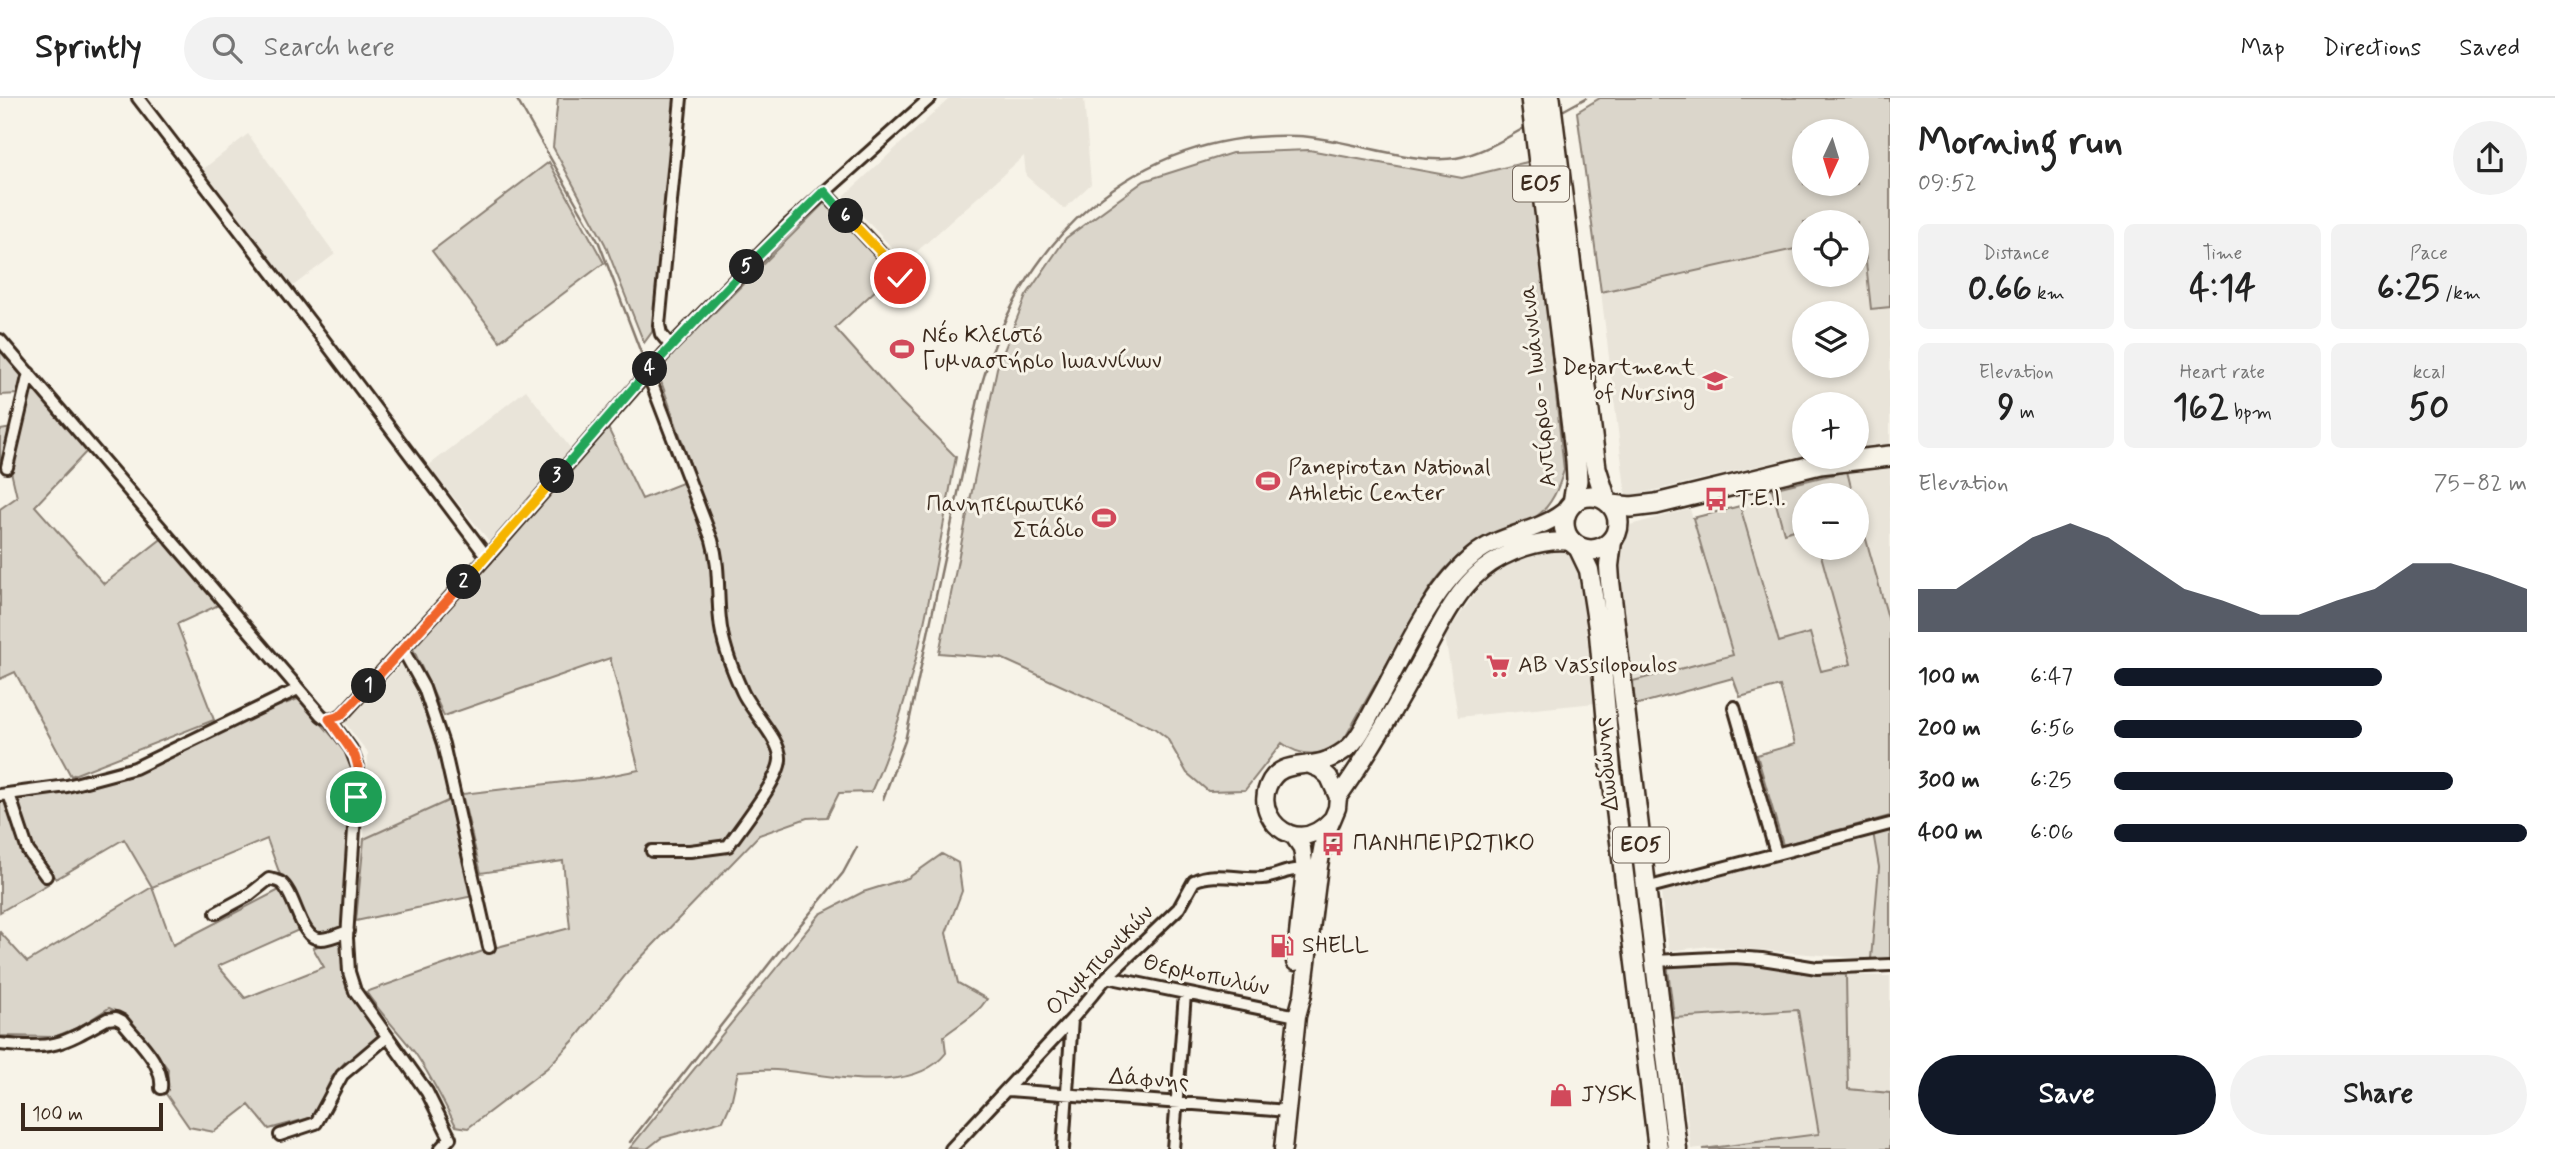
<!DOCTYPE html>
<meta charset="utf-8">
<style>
body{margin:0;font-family:Mynerve,sans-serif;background:#f2f2f2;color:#222;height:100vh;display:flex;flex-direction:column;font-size:26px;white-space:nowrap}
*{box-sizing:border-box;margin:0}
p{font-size:23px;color:#767676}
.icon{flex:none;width:38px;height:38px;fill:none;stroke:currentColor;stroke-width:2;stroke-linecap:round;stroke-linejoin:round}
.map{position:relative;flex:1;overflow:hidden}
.side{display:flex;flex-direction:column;background:#fff;width:665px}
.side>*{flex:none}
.needle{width:46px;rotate:184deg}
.buttons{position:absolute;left:1792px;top:21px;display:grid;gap:14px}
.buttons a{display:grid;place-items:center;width:77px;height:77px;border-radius:50%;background:#fff;box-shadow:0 4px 10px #0003;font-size:35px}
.scale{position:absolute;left:21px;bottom:18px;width:142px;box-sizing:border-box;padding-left:7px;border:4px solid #3b2a1e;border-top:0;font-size:19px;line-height:24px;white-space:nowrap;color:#3b2a1e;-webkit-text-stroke:5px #f7f3e8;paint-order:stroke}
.pin{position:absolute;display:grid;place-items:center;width:60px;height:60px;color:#fff;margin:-30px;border:4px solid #fff;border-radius:50%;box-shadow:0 2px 7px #0007}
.km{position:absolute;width:35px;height:35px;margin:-18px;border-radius:50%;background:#222;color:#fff;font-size:19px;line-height:35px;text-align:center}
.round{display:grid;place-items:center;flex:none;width:74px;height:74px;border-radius:37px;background:#f2f2f2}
.summary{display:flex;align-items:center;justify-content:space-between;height:119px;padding:0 28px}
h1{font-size:38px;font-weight:700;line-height:52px}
.figures{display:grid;grid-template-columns:repeat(3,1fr);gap:10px;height:119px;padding:7px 28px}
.figures div{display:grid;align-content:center;border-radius:10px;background:#f2f2f2;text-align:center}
.figures b{font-size:35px;font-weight:700}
.figures small{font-size:19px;font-weight:400}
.figures p{font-size:19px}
.chart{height:196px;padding:14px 28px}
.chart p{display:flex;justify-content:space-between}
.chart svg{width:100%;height:126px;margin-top:7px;fill:#111827;opacity:.7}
.button{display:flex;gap:14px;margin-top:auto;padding:14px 28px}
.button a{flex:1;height:80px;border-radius:42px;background:#111827;color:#fff;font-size:28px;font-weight:700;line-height:80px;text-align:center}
.button a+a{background:#f2f2f2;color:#222}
ul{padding:0 28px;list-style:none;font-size:23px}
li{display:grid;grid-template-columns:112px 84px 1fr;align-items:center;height:52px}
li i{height:18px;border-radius:9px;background:#111827}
header{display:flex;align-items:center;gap:42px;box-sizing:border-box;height:98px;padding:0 35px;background:#fff;border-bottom:2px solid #e0e0e0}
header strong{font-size:33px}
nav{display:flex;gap:38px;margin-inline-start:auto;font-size:24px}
.search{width:490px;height:63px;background:#f2f2f2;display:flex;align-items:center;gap:18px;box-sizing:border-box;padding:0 24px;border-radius:38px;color:#767676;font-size:26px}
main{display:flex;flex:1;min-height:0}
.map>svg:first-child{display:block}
</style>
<header>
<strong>Sprintly</strong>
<div class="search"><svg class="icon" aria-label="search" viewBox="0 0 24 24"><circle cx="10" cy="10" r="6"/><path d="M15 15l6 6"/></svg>Search here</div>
<nav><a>Map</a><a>Directions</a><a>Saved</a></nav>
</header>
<main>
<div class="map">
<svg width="1890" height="1051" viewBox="0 0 1890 1051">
<rect width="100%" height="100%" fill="#f7f3e8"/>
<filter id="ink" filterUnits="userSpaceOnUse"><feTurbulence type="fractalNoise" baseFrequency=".0143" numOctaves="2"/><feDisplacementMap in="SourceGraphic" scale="14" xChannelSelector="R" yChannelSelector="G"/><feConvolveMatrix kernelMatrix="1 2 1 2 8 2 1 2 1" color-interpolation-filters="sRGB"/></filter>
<g filter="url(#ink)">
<!-- built -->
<path fill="#e9e4d9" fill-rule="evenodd" d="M 950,0 L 1084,0 L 1091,86 L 1064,111 L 1026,78 L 1024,58 L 905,164 L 844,98 Z
M 248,36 L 335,156 L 293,188 L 202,72 Z
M 1863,137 L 1871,211 L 1890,209 L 1890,346 L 1857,348 L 1857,306 L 1804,306 L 1804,357 L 1626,399 L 1601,194 L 1804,149 L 1804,177 L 1857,177 L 1857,138 ZM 1804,215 L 1857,215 L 1857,268 L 1804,268 Z
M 526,292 L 571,351 L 490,444 L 428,368 Z
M 1890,371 L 1890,527 L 1857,409 L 1857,397 L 1853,397 L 1847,373 Z
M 1772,391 L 1784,435 L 1804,429 L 1804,450 L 1819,450 L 1851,566 L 1821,573 L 1780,544 L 1740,408 L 1749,406 L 1746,397 Z
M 1690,411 L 1733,557 L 1633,583 L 1615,447 L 1620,435 L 1630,427 Z
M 1553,453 L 1568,453 L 1577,458 L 1595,605 L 1458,619 L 1445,538 L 1485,481 L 1498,472 L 1517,461 Z
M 404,564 L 423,598 L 442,655 L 452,701 L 364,741 L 368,655 L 345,625 Z
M 1873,734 L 1879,769 L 1871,861 L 1709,848 L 1669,853 L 1660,789 Z
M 1846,877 L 1890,878 L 1890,995 L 1848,991 Z
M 1798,911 L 1819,1036 L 1691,1051 L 1674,920 Z"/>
<!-- green -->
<path fill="#dbd6cb" stroke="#8b8074" stroke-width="2" fill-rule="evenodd" d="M 558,0 L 677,0 L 655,215 L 652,234 L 644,245 L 605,146 L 553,49 Z
M 1600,0 L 1890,0 L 1890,209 L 1871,211 L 1863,137 L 1857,138 L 1857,124 L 1804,124 L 1804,149 L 1601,194 L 1577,14 ZM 1804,33 L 1857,33 L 1857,86 L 1804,86 Z
M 1309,52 L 1462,80 L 1531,63 L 1564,372 C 1559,389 1552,407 1537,418 C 1525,427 1498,431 1482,441 C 1460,454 1442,472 1428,493 L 1342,645 C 1323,658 1301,660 1282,645 L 1245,692 L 1208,693 L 1187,675 L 1167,640 L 1154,630 L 1001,560 L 939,555 L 997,270 L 1026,198 L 1066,140 L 1144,83 L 1232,55 Z
M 549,64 L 604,165 L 500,243 L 432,153 Z
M 825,104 L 893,176 L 835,230 L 900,303 L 956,359 C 934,472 919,588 871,694 L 839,695 L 827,719 L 807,720 L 759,737 L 632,869 L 574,942 L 547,970 L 468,1030 L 456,1028 C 443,1003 431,978 415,955 C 399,934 381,916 366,894 L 486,852 L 570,830 L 563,763 L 481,775 L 462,696 L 598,680 L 639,672 L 610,560 L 444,618 L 413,551 L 608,330 L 642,401 L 695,380 L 657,272 Z
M 0,251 L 23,278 L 19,296 L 0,297 Z
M 32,285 L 89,351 L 35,408 L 104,486 L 164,439 L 221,506 L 177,526 L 214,622 L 71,678 L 15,574 L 0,581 L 0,411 L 17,399 L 10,369 Z
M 12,330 L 3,368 L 0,368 L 0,332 Z
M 1847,373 L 1853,397 L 1804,397 L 1804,429 L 1784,435 L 1772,391 Z
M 1740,408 L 1779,544 L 1810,535 L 1821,573 L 1851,566 L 1819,450 L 1857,450 L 1857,409 L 1890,527 L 1890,718 L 1783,747 L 1757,657 L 1795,646 L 1780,588 L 1740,599 L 1733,580 L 1635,607 L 1633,583 L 1733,557 L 1693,420 Z
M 298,601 L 309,611 L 350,659 L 354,683 L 345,830 L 323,836 L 311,832 L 282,782 L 267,741 L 152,789 L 173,847 L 285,789 L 301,831 L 218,868 L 245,900 L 324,869 L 313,850 L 344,837 L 343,852 L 377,933 L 377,940 L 358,957 L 345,964 L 332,979 L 313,1019 L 269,1031 L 249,1007 L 214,1034 L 189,1029 L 166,996 L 168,971 L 150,947 L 147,949 L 118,914 L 109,910 L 79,929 L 54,939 L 0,938 L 0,834 L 27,864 L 152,789 L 124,741 L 56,781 L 31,752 L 14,699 L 137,675 L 252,618 Z
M 452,701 L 473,798 L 356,823 L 364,741 Z
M 7,702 L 24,754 L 48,786 L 0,814 L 0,703 Z
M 1890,730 L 1890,861 L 1871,861 L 1879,769 L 1873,734 Z
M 942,756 L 958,765 L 962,793 L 946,835 L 958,885 L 987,901 C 976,918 960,925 944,938 L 946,955 C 911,1000 825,975 776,972 C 764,971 751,972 738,973 L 731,1005 L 723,1023 L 661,1040 L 647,1051 L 630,1050 L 820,816 L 863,794 L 908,780 Z
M 1754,864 L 1784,868 L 1805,875 L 1846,877 L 1848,991 L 1890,995 L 1890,1051 L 1703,1051 L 1819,1036 L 1798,912 L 1674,920 L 1667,865 Z"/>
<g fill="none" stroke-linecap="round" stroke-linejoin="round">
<!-- stream -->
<path stroke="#84786c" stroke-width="2.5" d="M 516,0 L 599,145 L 643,260
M 1564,12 L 1586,0
M 883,701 L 905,643 L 979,297 C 1016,145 1134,31 1298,38 C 1346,40 1410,67 1456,60 C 1480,56 1503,42 1524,30
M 630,1044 L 783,848 L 843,775 L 857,749"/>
<!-- minor casing -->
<g stroke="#3b2a1e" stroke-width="16">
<path id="minor" d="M 138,0 L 317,233 L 487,459
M 824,94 L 887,161 L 900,180
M 0,242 L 321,617 C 327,623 336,621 343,616 L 487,459 L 671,248 L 787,128 L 930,0
M 671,248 L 661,236 L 659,227 L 681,0
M 647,273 L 712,442 C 720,469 717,495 720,522 C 722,546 732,571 742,593 C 750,612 782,643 780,662 C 779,682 740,730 728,748 L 690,753 L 652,753
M 7,369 L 29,275
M 403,552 L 424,590 L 443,646 L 489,849
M 1734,609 L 1776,755
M 329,621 L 351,651 L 358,669 L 347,840 L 349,874 L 355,893 L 427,994 L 450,1040 L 440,1051
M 9,696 L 28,753 L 46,778
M 0,697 L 67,688 L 135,670 L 298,591
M 1646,790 L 1890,726
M 216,815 L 249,797 L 269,781 C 272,782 276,782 280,784 C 296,794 299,842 321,841 C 329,841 340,836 348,833
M 1655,863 L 1734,859 L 1762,861 L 1817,870 L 1890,867
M 1107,879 L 1297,918
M 0,946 C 53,952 61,947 107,921 L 116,920 L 122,923 C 136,941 164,965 161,990
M 1008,992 L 1288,1013
M 280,1037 L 316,1025 L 342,977 L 387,939
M 951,1051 L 1072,921 L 1107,879 L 1179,810 L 1194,783 C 1213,773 1241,782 1262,780 C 1279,779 1285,770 1305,772
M 1063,1051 L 1072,921
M 1173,1051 L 1185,896"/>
</g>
<!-- secondary casing -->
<g stroke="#3b2a1e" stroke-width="21">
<path id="secondary" d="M 1338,699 C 1368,657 1394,612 1419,566 C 1437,534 1453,496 1482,472 C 1506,453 1542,440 1572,444
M 1332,721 C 1321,733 1307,742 1290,736 C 1271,729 1260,707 1268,688 C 1279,661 1306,671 1327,662 C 1335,659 1343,654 1350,648 C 1361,638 1370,617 1378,603 C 1404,556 1431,491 1474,457 C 1502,434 1541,435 1568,410
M 1293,737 L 1302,750 L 1305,772 L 1295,864
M 1283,1051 L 1297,918 L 1303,896 L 1319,768 L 1324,741 L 1337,710 L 1338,699 L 1329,679 L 1320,671 L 1308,666"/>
</g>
<!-- primary casing -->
<g stroke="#3b2a1e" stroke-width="23">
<path id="primary" d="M 1612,443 L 1609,468 L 1610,483 L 1677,1051
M 1578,449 L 1589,472 L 1599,536 L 1611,671 L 1658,1051"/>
</g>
<!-- trunk casing -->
<g stroke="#3b2a1e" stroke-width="24">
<path id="trunk" d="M 1531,0 L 1576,362 L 1577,382 L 1573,405
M 1550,0 L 1596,370 L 1606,402
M1564 425a27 27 0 1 1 54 0a27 27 0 1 1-54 0Z
M 1612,407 L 1631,409 L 1656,406 L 1820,366 L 1890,358"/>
</g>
<!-- minor -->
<use href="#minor" stroke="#f7f3e8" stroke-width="10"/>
<!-- secondary -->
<use href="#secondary" stroke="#f7f3e8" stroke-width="16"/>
<!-- primary -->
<use href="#primary" stroke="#f7f3e8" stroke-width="18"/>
<!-- trunk -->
<use href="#trunk" stroke="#f7f3e8" stroke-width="19"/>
</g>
</g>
<g fill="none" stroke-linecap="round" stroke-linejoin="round" filter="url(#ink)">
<!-- split-1 casing -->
<g stroke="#fff" stroke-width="14">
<path id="split-1" d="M 356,699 L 358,669 L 355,658 L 329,621 L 340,618 L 369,588"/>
</g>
<!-- split-2 casing -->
<g stroke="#fff" stroke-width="14">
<path id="split-2" d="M 369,588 L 464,484"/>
</g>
<!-- split-3 casing -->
<g stroke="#fff" stroke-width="14">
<path id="split-3" d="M 464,484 L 557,378"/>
</g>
<!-- split-4 casing -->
<g stroke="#fff" stroke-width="14">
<path id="split-4" d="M 557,378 L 650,271"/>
</g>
<!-- split-5 casing -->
<g stroke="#fff" stroke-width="14">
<path id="split-5" d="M 650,271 L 747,169"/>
</g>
<!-- split-6 casing -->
<g stroke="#fff" stroke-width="14">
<path id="split-6" d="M 747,169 L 824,93 L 846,118"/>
</g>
<!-- split-7 casing -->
<g stroke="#fff" stroke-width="14">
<path id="split-7" d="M 846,118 L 887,161 L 900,180"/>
</g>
<!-- split-1 -->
<use href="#split-1" stroke="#f0652b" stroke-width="9"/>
<!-- split-2 -->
<use href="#split-2" stroke="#f0652b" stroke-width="9"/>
<!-- split-3 -->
<use href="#split-3" stroke="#f5b400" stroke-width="9"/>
<!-- split-4 -->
<use href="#split-4" stroke="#22a559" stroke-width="9"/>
<!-- split-5 -->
<use href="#split-5" stroke="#22a559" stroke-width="9"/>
<!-- split-6 -->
<use href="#split-6" stroke="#22a559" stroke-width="9"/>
<!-- split-7 -->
<use href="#split-7" stroke="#f5b400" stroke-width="9"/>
</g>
<!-- icons -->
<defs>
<g id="stadium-bare" transform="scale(1.89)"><path d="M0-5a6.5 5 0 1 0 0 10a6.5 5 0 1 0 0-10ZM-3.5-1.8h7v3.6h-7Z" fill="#d1495b" stroke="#f7f3e8" stroke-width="2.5" paint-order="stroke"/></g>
<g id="university-bare" transform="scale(1.89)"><path d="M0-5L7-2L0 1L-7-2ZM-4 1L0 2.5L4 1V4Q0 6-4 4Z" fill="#d1495b" stroke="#f7f3e8" stroke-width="2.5" paint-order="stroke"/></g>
<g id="bus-bare" transform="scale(1.89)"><path d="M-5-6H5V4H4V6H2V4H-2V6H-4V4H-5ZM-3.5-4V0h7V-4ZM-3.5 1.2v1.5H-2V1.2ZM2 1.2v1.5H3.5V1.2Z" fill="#d1495b" stroke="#f7f3e8" stroke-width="2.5" paint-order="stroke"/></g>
<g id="supermarket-bare" transform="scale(1.89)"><path d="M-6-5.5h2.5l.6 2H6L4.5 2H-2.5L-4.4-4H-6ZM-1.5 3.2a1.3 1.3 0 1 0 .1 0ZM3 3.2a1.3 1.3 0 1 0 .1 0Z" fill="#d1495b" stroke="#f7f3e8" stroke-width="2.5" paint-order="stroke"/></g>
<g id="fuel-bare" transform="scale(1.89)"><path d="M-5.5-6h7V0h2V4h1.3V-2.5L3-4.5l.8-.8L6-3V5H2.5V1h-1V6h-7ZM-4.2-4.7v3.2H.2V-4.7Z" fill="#d1495b" stroke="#f7f3e8" stroke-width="2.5" paint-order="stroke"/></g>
<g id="shop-bare" transform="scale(1.89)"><path d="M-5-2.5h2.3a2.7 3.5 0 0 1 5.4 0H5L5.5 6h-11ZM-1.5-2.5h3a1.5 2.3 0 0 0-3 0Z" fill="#d1495b" stroke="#f7f3e8" stroke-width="2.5" paint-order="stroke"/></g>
</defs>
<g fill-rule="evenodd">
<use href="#stadium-bare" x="902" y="251"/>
<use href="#university-bare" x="1715" y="283"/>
<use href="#stadium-bare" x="1268" y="383"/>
<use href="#bus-bare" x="1716" y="401"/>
<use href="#stadium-bare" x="1104" y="420"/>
<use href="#supermarket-bare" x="1498" y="568"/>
<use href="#bus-bare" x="1333" y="746"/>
<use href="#fuel-bare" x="1282" y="848"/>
<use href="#shop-bare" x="1561" y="997"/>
</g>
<g text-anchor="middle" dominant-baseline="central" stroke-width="6" stroke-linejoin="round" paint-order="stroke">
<!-- shield labels -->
<g fill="#f7f3e8" stroke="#73665b" stroke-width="2">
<rect x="1513" y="68.5" width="56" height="35" rx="5"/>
<rect x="1613" y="729.5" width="56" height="35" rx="5"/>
</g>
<g font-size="21" font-weight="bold" fill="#3b2a1e">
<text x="1541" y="86">ΕΟ5</text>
<text x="1641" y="747">ΕΟ5</text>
</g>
<!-- poi labels -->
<g font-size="23" fill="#3b2a1e" stroke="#f7f3e8" text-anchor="start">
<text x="922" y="238">Νέο Κλειστό<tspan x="922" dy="26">Γυμναστήριο Ιωαννίνων</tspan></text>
<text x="1695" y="270" text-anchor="end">Department<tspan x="1695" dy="26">of Nursing</tspan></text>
<text x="1288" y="370">Panepirotan National<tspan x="1288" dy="26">Athletic Center</tspan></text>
<text x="1736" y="401">Τ.Ε.Ι.</text>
<text x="1084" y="407" text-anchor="end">Πανηπειρωτικό<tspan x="1084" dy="26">Στάδιο</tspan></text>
<text x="1518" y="568">AB Vassilopoulos</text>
<text x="1353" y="746">ΠΑΝΗΠΕΙΡΩΤΙΚΟ</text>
<text x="1302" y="848">SHELL</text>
<text x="1581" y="997">JYSK</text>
</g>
<!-- street labels -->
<g font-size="23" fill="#3b2a1e" stroke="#f7f3e8">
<text transform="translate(1539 288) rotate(-96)">Αντίρριο - Ιωάννινα</text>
<text transform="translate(1607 666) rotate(-96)">Δωδώνης</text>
<text transform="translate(1100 863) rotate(-46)">Ολυμπιονικών</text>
<text transform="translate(1206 878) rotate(12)">Θερμοπυλών</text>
<text transform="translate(1149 982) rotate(4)">Δάφνης</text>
</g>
</g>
</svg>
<div class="buttons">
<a><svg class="needle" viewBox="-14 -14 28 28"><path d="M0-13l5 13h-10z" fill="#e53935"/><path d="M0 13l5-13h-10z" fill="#767676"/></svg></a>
<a><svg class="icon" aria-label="locate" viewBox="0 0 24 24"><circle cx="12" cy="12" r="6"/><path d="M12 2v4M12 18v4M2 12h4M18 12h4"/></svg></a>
<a><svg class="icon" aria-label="layers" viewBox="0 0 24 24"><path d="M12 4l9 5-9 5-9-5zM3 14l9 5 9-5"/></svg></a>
<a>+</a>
<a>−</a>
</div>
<div class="scale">100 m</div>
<div class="pin" style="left:356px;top:699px;background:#1e9e55"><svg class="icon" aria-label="arrive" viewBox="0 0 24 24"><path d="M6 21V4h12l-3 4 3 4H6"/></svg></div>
<div class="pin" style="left:900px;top:180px;background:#d93025"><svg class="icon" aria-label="check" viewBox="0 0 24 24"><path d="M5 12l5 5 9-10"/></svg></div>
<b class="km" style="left:369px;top:588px">1</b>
<b class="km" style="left:464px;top:484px">2</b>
<b class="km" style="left:557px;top:378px">3</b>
<b class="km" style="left:650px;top:271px">4</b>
<b class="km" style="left:747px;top:169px">5</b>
<b class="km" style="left:846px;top:118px">6</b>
</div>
<section class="side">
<div class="summary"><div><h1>Morning run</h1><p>09:52</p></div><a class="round"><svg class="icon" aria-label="share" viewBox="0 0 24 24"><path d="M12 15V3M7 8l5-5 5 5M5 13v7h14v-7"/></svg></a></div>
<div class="figures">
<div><p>Distance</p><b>0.66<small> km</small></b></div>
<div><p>Time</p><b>4:14</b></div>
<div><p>Pace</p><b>6:25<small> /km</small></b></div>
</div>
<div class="figures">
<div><p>Elevation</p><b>9<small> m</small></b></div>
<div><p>Heart rate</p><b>162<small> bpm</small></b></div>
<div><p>kcal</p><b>50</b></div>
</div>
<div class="chart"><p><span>Elevation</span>75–82 m</p>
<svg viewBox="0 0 160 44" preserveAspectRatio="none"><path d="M0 44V29L10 29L20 20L30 11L40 6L50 11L60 20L70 29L80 33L90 38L100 38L110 33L120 29L130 20L140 20L150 24L160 29V44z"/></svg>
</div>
<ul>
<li><b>100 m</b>6:47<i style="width:65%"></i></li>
<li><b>200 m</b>6:56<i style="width:60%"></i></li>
<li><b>300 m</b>6:25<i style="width:82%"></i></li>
<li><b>400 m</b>6:06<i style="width:100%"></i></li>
</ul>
<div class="button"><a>Save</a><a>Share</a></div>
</section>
</main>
